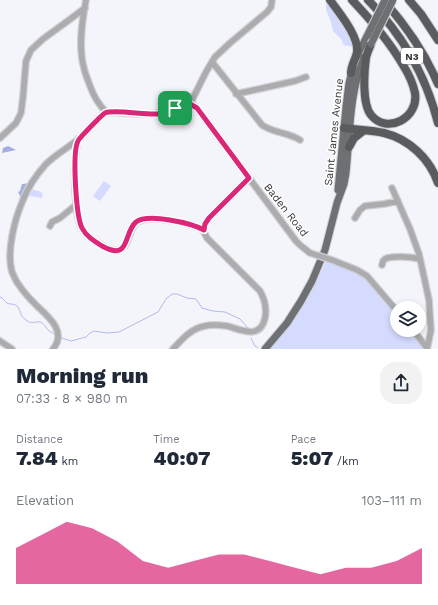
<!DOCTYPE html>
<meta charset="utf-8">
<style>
body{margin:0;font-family:"Work Sans",sans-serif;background:#f2f2f3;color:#1f2937;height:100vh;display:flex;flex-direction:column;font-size:15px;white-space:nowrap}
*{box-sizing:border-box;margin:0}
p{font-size:13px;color:#747a83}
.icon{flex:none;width:22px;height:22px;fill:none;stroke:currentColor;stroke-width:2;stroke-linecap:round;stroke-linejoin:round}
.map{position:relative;height:349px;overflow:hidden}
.panel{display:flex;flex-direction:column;background:#fff;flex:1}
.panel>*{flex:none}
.tools{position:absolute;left:390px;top:301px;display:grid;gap:8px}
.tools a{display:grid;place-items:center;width:36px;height:36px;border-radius:50%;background:#fff;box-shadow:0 2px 6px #0003;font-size:20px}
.pin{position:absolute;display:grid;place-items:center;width:34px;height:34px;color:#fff;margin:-17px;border-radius:8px;box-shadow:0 2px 6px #0006}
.round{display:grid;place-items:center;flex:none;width:42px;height:42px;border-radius:16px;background:#f2f2f3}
.summary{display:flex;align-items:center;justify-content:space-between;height:68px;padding:0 16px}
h1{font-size:22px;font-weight:800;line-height:30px}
.stats{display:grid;grid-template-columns:repeat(3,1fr);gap:6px;height:68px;padding:4px 16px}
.stats div{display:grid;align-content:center}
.stats b{font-size:20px;font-weight:800}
.stats small{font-size:11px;font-weight:400}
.stats p{font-size:11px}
.chart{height:112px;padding:8px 16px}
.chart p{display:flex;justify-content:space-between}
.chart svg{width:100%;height:72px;margin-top:4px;fill:#db2777;opacity:.7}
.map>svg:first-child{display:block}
</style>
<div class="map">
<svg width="438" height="349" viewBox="0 0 438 349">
<rect width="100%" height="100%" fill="#f4f5fa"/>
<!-- green -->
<path fill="#d4dbfe" d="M 326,0 C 337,14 349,29 354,47 L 343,45 L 342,40 L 333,31 L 331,22 L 326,10 Z
M 104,181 L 111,186 L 100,201 L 93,196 Z
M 31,189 L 39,191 L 43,194 L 42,198 L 29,196 Z
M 327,259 L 362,273 L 397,312 L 397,330 L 412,330 L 426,349 L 270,349 L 281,336 L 308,298 Z"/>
<!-- forest -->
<path fill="#a5aee0" d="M 8,146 L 16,150 L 2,153 L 3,148 Z
M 30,183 L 18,210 L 20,196 L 18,192 L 20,191 L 22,184 Z"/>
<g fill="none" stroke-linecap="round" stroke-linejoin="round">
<!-- stream -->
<path stroke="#b1baee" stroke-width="1" d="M 0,297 C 4,298 4,301 7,303 C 11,305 15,303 18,307 C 21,312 20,316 26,320 C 33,325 34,321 40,322 C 44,323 46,328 49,331 C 50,331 54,334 54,334
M 62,338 L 71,341 L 86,337 L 90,333 L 94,331 L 107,333 L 119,332 L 158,312 L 166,299 L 172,294 L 177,294 L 187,298 L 196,299 L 202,308 L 213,311 L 225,312 L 240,319 L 249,329
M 251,338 L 255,346 L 258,348"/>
<!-- minor casing -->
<g stroke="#cfd0d4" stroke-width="8">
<path id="minor" d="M 86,0 C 82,21 78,47 84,68 C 85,74 88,80 90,86 C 94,97 98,104 106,112
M 212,62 L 262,125 C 273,133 288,132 300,140
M 236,94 L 295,81 L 306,77
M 190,104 L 206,72 L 215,57 L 230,43 L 267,12 L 271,7 L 272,0
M 106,112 C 124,112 142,116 160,113 C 169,112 180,102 189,104 C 194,104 197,108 199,111 L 296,241 L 300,245 L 310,253
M 0,138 L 16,123 L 21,113 L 23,97 L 26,61 L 31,50 L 43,39 L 69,20 L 85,8
M 78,139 C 73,158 74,210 81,227 C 85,236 94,241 101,245 C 106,248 113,252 119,250 C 130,246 128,230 136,223 C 147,213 191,223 203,230
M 392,188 L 410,229 L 419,254 L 429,300 L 430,316 L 431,330 L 427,349
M 355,218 L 360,210 L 365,206 L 384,204 L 398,201
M 50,226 L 52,222 L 60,218 L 77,204
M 203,230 L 205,224 L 209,218 L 249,178
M 332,260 L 357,270 L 367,276 L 397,311
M 382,265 C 383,262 382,261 385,259 C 392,255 412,257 420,259
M 413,330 L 427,348
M 0,341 L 12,349
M 53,349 C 67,332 49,317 37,306 C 31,300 24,293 19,285 C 16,282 14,276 12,272 C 6,252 15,218 23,200 C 28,187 37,174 46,164 C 56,154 69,147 80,138 C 89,130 96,119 106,112
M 173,349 C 182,339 192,328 205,326 C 212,324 220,325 227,326 C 242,330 260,340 265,318 C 267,308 265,300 260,291 L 207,238 L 203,230"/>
</g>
<!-- major casing -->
<g stroke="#cfd0d4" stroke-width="9">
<path id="major" d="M 357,56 L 367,36
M 338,190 L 346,107 L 349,83 L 353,67
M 265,349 L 287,323 L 301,301 L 312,281 L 325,250 L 337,203 L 344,184 L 346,173 C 350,134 349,94 364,57"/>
</g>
<!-- highway casing -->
<g stroke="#cfd0d4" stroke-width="10">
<path id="highway" d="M 330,0 C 339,13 359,36 357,52 C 356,59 351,65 351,73
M 352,0 C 371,20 389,41 403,65 C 408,73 413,83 415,93 C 419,118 387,135 371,115 C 362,104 364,72 366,58 C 367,53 369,49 371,44
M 368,0 C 402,34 426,76 438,123
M 409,0 L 421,14 L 438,40
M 385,2 C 407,27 425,53 438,84
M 344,128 C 357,130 371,130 384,133 C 409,139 430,159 438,183
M 349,147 L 354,138 L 363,131"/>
</g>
<!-- minor -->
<use href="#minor" stroke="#acacaf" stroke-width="5.5"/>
<!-- major -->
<use href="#major" stroke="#6f7074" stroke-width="7"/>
<!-- highway -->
<use href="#highway" stroke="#5a5b5f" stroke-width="8"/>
<!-- minor-bridge casing -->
<g stroke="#cfd0d4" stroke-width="8" stroke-linecap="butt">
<path id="minor-bridge" d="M 310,253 L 332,260"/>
</g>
<!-- major-bridge casing -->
<g stroke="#cfd0d4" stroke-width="9" stroke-linecap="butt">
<path id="major-bridge" d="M 367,36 L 385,0
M 371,44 L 393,0"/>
</g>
<!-- minor-bridge -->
<use href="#minor-bridge" stroke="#acacaf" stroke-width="5.5"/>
<!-- major-bridge -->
<use href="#major-bridge" stroke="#6f7074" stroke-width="7"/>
</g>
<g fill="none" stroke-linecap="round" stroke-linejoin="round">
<!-- route casing -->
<g stroke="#fff" stroke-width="8">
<path id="route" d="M 185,104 L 190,104 L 197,108 L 249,178 L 209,218 L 205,224 L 204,230 C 191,223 148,213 136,222 C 123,233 131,262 102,246 C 94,241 86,236 82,228 C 76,216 72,153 78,141 C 79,138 103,114 105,113 C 113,109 145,115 157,114 C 167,113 175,107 185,104 Z"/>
</g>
<!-- route -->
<use href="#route" stroke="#db2777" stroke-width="5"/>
</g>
<g text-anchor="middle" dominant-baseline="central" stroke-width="3" stroke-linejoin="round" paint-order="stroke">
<!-- shield labels -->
<rect fill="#fff" stroke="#757576" stroke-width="1" x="401" y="48" width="22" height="16" rx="3"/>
<g font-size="10" font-weight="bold" fill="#3a3a3c">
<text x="412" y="56">N3</text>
</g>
<!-- street labels -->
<g font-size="11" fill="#3a3a3c" stroke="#fff">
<text transform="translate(334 132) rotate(-84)">Saint James Avenue</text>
<text transform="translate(286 210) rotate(52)">Baden Road</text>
</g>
</g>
</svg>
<div class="tools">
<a><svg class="icon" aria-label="layers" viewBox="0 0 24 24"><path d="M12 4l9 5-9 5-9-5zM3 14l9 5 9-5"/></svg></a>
</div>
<div class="pin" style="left:175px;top:108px;background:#1e9e55"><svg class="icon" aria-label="arrive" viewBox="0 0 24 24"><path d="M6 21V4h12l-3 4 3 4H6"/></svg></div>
</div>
<section class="panel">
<div class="summary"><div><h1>Morning run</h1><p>07:33 · 8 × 980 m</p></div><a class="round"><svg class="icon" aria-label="share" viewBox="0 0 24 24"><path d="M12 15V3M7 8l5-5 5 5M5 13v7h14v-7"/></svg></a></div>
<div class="stats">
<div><p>Distance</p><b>7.84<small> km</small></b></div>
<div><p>Time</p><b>40:07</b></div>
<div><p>Pace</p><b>5:07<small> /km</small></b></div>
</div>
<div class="chart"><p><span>Elevation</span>103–111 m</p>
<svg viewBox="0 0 160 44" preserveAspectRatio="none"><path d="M0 44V22L10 14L20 6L30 10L40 18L50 30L60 34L70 30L80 26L90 26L100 30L110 34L120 38L130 34L140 34L150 30L160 22V44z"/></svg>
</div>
</section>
